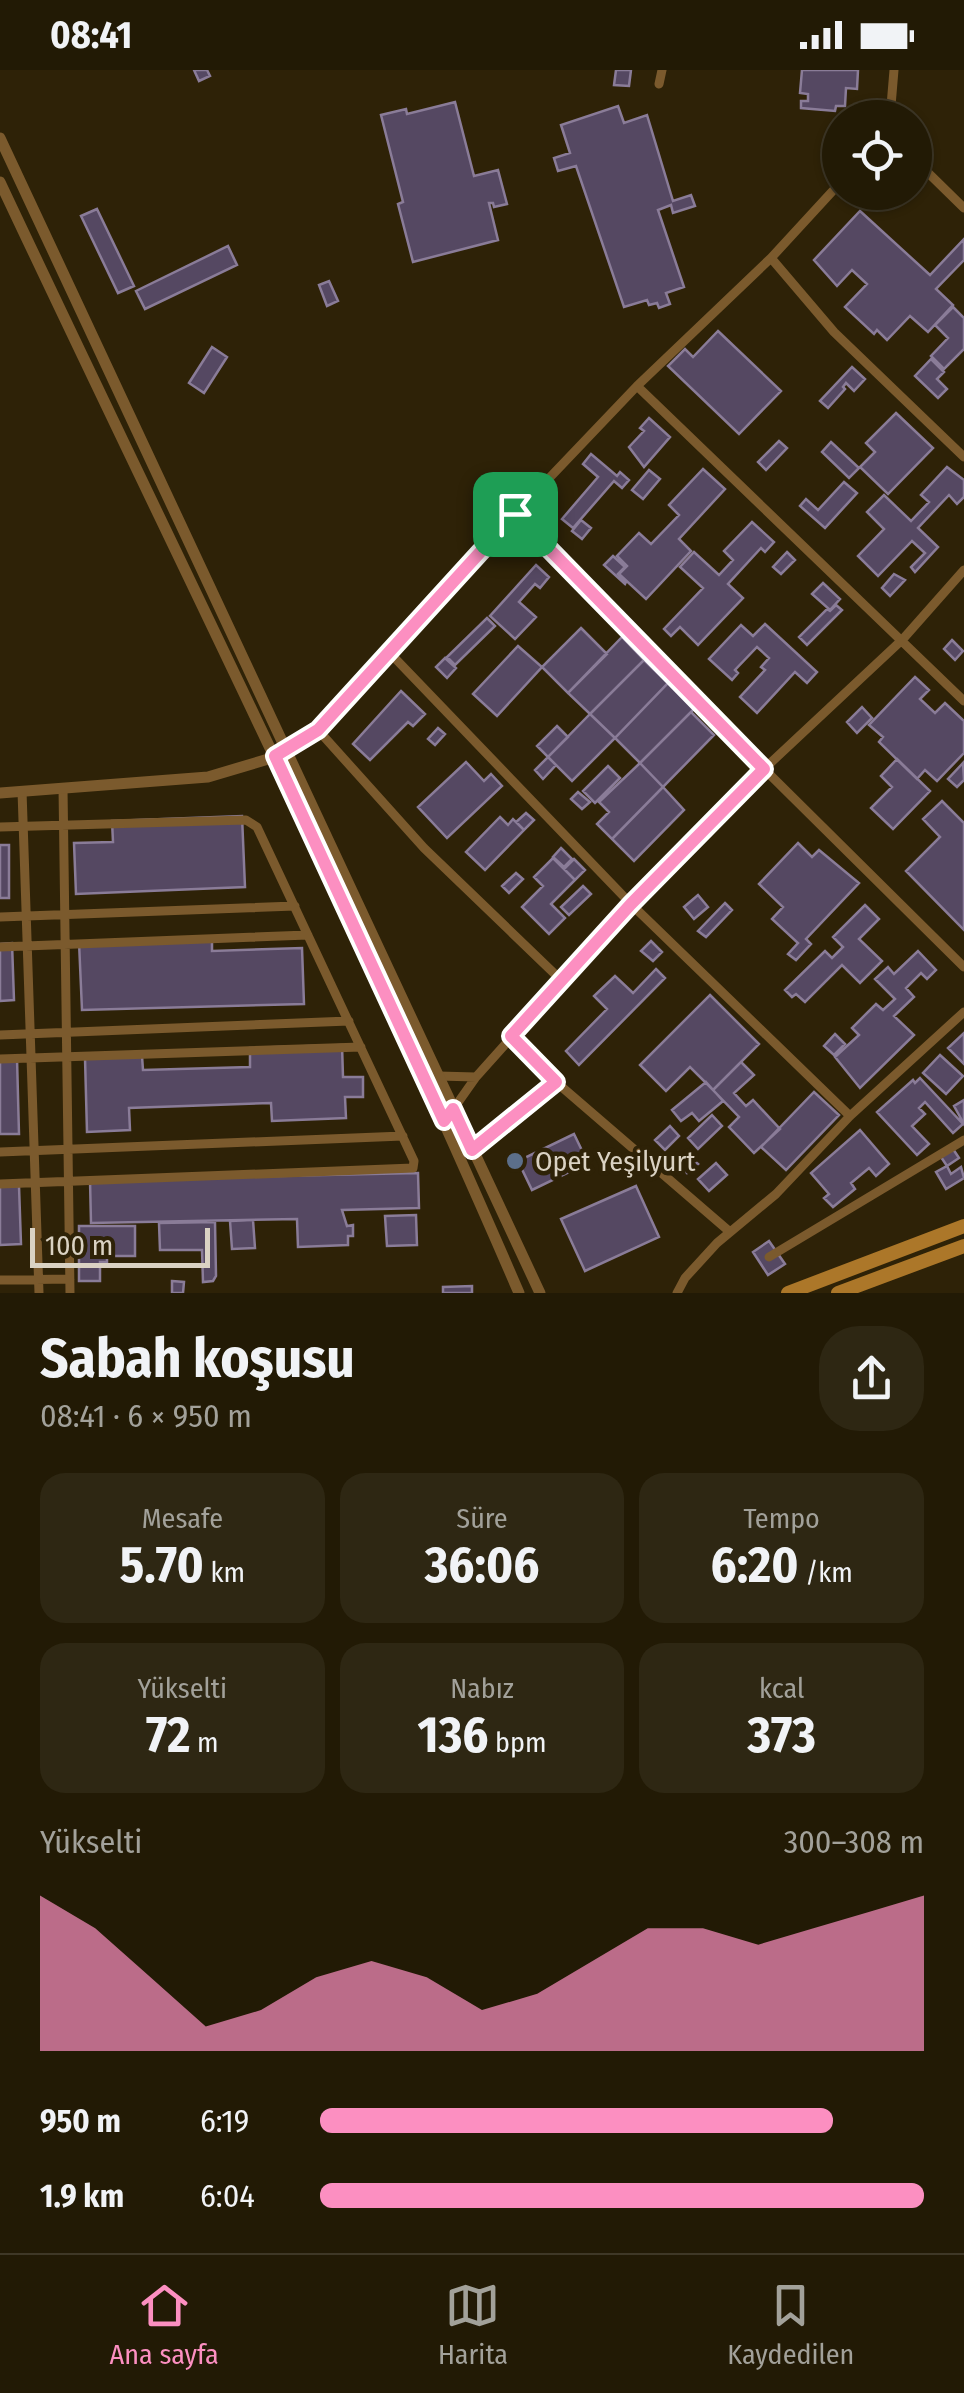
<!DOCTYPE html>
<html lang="tr">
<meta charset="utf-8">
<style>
body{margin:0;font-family:"Fira Sans Condensed",sans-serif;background:#2e2713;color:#f1f3f6;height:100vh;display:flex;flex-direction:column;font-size:38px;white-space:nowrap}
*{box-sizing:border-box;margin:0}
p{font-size:32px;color:#a2a19a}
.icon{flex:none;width:55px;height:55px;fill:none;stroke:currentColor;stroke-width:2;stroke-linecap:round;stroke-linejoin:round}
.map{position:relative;height:1223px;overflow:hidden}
.details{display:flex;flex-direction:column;background:#221a05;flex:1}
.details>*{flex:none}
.tools{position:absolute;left:822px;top:30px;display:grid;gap:20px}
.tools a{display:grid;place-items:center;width:110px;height:110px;border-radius:50%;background:#221a05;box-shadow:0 2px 8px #0004,0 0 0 2px #3f3827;font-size:50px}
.scale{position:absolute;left:30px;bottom:25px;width:180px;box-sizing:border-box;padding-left:10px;border:5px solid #dad2c3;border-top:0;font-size:28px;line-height:35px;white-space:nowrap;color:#dad2c3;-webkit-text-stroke:8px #2e2207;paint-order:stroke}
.pin{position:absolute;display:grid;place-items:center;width:85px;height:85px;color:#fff;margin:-42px;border-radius:20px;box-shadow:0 5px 15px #0006}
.round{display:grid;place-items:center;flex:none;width:105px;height:105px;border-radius:40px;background:#2e2713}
.overview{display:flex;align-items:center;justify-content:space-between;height:170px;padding:0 40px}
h1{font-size:55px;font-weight:700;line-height:75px}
.stats{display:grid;grid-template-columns:repeat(3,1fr);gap:15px;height:170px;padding:10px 40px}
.stats div{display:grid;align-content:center;border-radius:25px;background:#2e2713;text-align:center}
.stats b{font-size:50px;font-weight:700}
.stats small{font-size:28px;font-weight:400}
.stats p{font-size:28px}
.chart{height:280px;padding:20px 40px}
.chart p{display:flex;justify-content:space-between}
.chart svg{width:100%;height:180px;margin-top:10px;fill:#fc8fc1;opacity:.7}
ul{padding:0 40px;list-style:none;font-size:32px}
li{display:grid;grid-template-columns:160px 120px 1fr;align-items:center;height:75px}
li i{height:25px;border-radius:12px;background:#fc8fc1}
.status{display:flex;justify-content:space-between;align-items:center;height:70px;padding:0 50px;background:#221a05;direction:ltr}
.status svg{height:28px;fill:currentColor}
.menu{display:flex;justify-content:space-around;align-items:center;height:140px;border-top:2px solid #3f3827;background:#221a05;font-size:28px;color:#a2a19a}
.menu a{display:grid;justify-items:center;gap:5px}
.menu .on{color:#fc8fc1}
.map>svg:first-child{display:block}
</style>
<div class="status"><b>08:41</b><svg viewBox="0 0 49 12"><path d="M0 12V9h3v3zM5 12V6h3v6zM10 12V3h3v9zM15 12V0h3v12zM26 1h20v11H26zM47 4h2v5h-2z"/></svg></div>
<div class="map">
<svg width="964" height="1223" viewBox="0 0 964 1223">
<rect width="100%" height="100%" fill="#2e2207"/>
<!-- building -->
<path fill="#554862" stroke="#8a7c98" stroke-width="2.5" d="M 194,0 L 207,0 L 210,6 L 199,11 Z
M 616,0 L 631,0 L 629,16 L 614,15 Z
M 802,0 L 858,0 L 857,19 L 846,18 L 845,36 L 836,36 L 835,41 L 801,38 L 801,31 L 808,31 L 808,24 L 800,23 Z
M 455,32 L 474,106 L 498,100 L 507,134 L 494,137 L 493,133 L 489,133 L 498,170 L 413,192 L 398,134 L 403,132 L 381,45 L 406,39 L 407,44 Z
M 618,36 L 624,53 L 647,45 L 673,131 L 691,125 L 695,136 L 673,143 L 671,135 L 658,140 L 684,217 L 666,223 L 670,234 L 659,238 L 657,233 L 649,235 L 647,230 L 624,237 L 576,96 L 558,101 L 554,88 L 570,83 L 561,55 Z
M 97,139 L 134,216 L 118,223 L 81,146 Z
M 860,141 L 930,205 L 964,169 L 964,190 L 936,219 L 953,235 L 928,262 L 910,246 L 887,270 L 877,260 L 874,264 L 845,237 L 867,214 L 852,200 L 837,216 L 814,190 Z
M 228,176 L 237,195 L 145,239 L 136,221 Z
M 329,211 L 338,231 L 327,236 L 319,215 Z
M 953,237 L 964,248 L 964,279 L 944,299 L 931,286 L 948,268 L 935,255 Z
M 718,261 L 781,321 L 739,364 L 668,296 L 685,279 L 693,287 Z
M 212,277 L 227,287 L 204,323 L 189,313 Z
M 931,289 L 944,302 L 937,309 L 947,319 L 938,328 L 915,306 Z
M 852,297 L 865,309 L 854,321 L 846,313 L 843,317 L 845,319 L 828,338 L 820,331 Z
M 896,343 L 933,378 L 888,424 L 860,397 L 875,382 L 866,373 Z
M 649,348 L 670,367 L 644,397 L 629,377 L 644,361 L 640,358 Z
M 779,371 L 787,378 L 766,400 L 758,392 Z
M 831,372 L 859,398 L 849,408 L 822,382 Z
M 591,384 L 617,406 L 620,402 L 629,410 L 622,418 L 614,411 L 573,458 L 562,449 L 598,407 L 583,394 Z
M 947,397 L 964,410 L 964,427 L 957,434 L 949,425 L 918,458 L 938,477 L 915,502 L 911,497 L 925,483 L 912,471 L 878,506 L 858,486 L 884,459 L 867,442 L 884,425 L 911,451 L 929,432 L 921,425 Z
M 703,399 L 725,419 L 679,469 L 691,481 L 646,529 L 619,504 L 627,496 L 617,486 L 639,463 L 651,474 L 679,445 L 669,435 Z
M 649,400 L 660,409 L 643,429 L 632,420 Z
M 844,412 L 857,423 L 825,458 L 800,436 L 806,429 L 818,440 Z
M 581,450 L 591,458 L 582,469 L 572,461 Z
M 752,452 L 774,472 L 765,482 L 761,478 L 728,514 L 743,528 L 698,575 L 680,557 L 671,566 L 664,559 L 703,518 L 680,497 L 694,482 L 719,505 L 733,490 L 724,481 Z
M 787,482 L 795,490 L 781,504 L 773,497 Z
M 613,486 L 625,497 L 618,504 L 626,512 L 625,514 L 604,495 Z
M 536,495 L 549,507 L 540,518 L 535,514 L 519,532 L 536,547 L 515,569 L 490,546 Z
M 894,504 L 905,510 L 890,526 L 882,518 Z
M 823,513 L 840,529 L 830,540 L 812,524 Z
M 836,535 L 842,540 L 807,575 L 799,567 L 827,539 L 830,541 Z
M 487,548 L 495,556 L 455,595 L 447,587 Z
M 765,554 L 817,602 L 807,613 L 795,602 L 757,643 L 740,627 L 765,600 L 761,597 L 769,588 L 757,577 L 735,600 L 738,603 L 732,610 L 709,589 L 741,555 L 753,566 Z
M 581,558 L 607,584 L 568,623 L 542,597 Z
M 622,567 L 644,590 L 590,644 L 568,623 Z
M 952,570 L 963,581 L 955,590 L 944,579 Z
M 518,576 L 542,597 L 497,646 L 473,624 Z
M 445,588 L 456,598 L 447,608 L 436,597 Z
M 644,590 L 668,613 L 615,668 L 590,644 Z
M 915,607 L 929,620 L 920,629 L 935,643 L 945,633 L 964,651 L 964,683 L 937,711 L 925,700 L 917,709 L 879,672 L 883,667 L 869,655 Z
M 668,613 L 695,638 L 640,693 L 615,668 Z
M 401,621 L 425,644 L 413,656 L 408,652 L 370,690 L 353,674 Z
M 862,637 L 872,648 L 857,663 L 847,652 Z
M 691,642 L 714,665 L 663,717 L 640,693 Z
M 590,644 L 615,668 L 572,711 L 548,687 Z
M 557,656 L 568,667 L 548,687 L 537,676 Z
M 438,658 L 445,664 L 435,675 L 428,669 Z
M 548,687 L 556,695 L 543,709 L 535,700 Z
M 897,689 L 930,721 L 893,759 L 871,738 L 892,717 L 881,706 Z
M 466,692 L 484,711 L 491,704 L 502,716 L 447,768 L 418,737 Z
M 640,693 L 663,717 L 612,769 L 597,754 L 609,742 L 599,732 Z
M 963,693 L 964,710 L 957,717 L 948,709 Z
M 608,696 L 620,708 L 595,733 L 583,721 Z
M 663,717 L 684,740 L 634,791 L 612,769 Z
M 578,722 L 590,732 L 582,739 L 571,729 Z
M 942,731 L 964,753 L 964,860 L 906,801 L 940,767 L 923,749 Z
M 526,743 L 534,750 L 524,760 L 516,752 Z
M 242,746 L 245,817 L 76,824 L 74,773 L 113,772 L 112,751 Z
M 500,747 L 508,755 L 513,749 L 524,760 L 485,800 L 466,782 Z
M 798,773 L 812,787 L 819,780 L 859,813 L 806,869 L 811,874 L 796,890 L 788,884 L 798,873 L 772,849 L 783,837 L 759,814 Z
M 0,775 L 9,775 L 9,828 L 0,828 Z
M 561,778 L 572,789 L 564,797 L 553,787 Z
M 553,788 L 575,810 L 551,834 L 565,848 L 549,864 L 522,837 L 543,816 L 534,807 Z
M 574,789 L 585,800 L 575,810 L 564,799 Z
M 516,803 L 523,809 L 509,823 L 502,816 Z
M 583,816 L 591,824 L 569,845 L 561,837 Z
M 698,825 L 708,837 L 694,849 L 684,837 Z
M 725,833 L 732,840 L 706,867 L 698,861 Z
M 865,835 L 879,849 L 859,869 L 882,891 L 860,913 L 842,895 L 805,932 L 796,924 L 792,927 L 785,920 L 825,881 L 832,888 L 843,877 L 833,867 Z
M 212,868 L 212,881 L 302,878 L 304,934 L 82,940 L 79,872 Z
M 651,871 L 662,882 L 653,891 L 641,881 Z
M 12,873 L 14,930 L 0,931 L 0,874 Z
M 918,881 L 936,900 L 927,909 L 921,903 L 906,918 L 914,927 L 894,946 L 914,965 L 860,1018 L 835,987 L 859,965 L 852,958 L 876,934 L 883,940 L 895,929 L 875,909 L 888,897 L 894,904 Z
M 656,899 L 665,908 L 579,995 L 566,981 L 607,939 L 594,926 L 615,906 L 633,923 Z
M 710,925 L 759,974 L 713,1020 L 690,997 L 666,1021 L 640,995 Z
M 964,963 L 964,994 L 948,978 Z
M 835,964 L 845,974 L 834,985 L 824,976 Z
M 342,975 L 343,1007 L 363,1007 L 363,1027 L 345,1027 L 346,1048 L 272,1051 L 271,1033 L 129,1038 L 130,1060 L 87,1062 L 85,988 L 142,986 L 143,1000 L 250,997 L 250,978 Z
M 940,985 L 963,1006 L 946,1024 L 923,1003 Z
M 0,988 L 17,988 L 19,1064 L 0,1064 Z
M 741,992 L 754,1005 L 734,1023 L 746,1036 L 753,1030 L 780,1059 L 754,1083 L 729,1057 L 739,1047 L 713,1020 Z
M 920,1008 L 963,1054 L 953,1063 L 925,1032 L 919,1038 L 925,1044 L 912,1056 L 929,1074 L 917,1085 L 877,1042 L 913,1010 L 915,1013 Z
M 706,1012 L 723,1031 L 699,1051 L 692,1043 L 681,1051 L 672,1040 Z
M 814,1022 L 839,1045 L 786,1100 L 761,1077 Z
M 964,1030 L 964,1054 L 954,1036 Z
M 712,1045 L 722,1056 L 698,1079 L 688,1068 Z
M 670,1056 L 679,1066 L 665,1080 L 655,1070 Z
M 860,1060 L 889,1094 L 876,1106 L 869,1098 L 851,1113 L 855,1119 L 833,1137 L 824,1128 L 829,1124 L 811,1103 Z
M 574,1064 L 588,1093 L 532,1120 L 518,1091 Z
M 953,1079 L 959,1088 L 947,1096 L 941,1087 Z
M 691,1088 L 698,1094 L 687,1103 L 681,1097 Z
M 716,1093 L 727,1105 L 709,1121 L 698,1109 Z
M 947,1096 L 951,1104 L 961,1097 L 964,1108 L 946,1119 L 936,1102 Z
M 418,1103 L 419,1138 L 342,1140 L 347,1156 L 353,1155 L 353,1166 L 348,1166 L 348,1175 L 298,1177 L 297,1149 L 91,1153 L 90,1110 Z
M 0,1116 L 19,1116 L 21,1174 L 0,1175 Z
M 636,1116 L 659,1167 L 585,1201 L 561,1149 Z
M 416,1145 L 417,1175 L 387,1176 L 385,1146 Z
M 253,1150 L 255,1178 L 232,1179 L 230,1151 Z
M 215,1152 L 216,1206 L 213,1211 L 203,1212 L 202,1180 L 160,1180 L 159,1153 Z
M 79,1156 L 135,1156 L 135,1186 L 107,1186 L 107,1192 L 100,1192 L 100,1211 L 79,1211 Z
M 769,1171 L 785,1194 L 768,1205 L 753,1182 Z
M 172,1211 L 184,1212 L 183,1223 L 172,1223 Z
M 472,1216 L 472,1223 L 443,1223 L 443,1217 Z"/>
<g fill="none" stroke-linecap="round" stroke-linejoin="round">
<!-- minor -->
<path stroke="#7b5a2d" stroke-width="9" d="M 659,14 L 662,0
M 890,48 L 894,0
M 915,90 L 964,138
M 771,188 L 834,262 L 964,387
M 637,316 L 964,631
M 515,444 L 764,699 L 964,897
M 389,582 L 631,834 L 850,1046
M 63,718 L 70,1223
M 22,721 L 39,1223
M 0,757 L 246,750 L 257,757 L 414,1091 L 413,1098 L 0,1114
M 0,847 L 295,836
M 0,877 L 308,865
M 560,909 L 424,778 L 318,660 L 515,444 L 637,316 L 771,188 L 840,113
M 0,965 L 349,951
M 511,966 L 556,1012 L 730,1162
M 0,989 L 361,977
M 476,1007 L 631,834 L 764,699 L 903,569 L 964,500
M 426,1014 L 438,1006 L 476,1007 L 452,1041
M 472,1080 L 556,1012
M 0,1082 L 403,1066
M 769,1187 L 964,1070
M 0,1210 L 70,1209
M 677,1223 L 685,1208 L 717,1173 L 776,1124 L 850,1046 L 964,942"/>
<!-- tertiary -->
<path stroke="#7b5a2d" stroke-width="11" d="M 0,68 L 540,1223
M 0,112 C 174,482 357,847 519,1223
M 0,723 L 208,707 L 275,687 L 318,660"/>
<!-- secondary -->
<path stroke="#ac7729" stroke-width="14" d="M 788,1223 L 964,1156
M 838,1223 L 964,1176"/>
</g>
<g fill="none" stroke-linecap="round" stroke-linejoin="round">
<!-- route casing -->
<g stroke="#fff" stroke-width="20">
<path id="route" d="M 515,444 L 764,699 L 631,834 L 511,966 L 556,1012 L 472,1080 L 453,1039 L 444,1051 L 275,686 L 318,660 Z"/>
</g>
<!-- route -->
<use href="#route" stroke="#fc8fc1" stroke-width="12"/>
</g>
<!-- markers -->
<circle fill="#5c6f8a" stroke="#2e2207" stroke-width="4" cx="515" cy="1091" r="10"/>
<g text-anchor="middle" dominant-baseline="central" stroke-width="9" stroke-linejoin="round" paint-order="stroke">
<!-- poi labels -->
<g font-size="28" fill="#dad2c3" stroke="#2e2207" text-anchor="start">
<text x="535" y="1091">Opet Yeşilyurt</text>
</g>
</g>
</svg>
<div class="tools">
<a><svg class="icon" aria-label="locate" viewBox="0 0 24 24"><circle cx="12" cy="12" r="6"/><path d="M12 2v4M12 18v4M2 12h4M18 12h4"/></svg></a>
</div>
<div class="scale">100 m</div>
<div class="pin" style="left:515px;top:444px;background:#1e9e55"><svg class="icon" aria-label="arrive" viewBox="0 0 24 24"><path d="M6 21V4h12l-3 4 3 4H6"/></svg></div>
</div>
<section class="details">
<div class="overview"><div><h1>Sabah koşusu</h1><p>08:41 · 6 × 950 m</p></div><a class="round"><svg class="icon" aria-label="share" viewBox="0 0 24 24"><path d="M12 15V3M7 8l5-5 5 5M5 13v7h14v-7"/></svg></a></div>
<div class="stats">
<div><p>Mesafe</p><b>5.70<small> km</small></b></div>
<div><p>Süre</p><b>36:06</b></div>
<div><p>Tempo</p><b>6:20<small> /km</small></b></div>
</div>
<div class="stats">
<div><p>Yükselti</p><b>72<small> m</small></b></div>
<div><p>Nabız</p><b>136<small> bpm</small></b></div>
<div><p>kcal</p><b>373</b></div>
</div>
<div class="chart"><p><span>Yükselti</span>300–308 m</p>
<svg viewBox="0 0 160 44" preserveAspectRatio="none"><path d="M0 44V6L10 14L20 26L30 38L40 34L50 26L60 22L70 26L80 34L90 30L100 22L110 14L120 14L130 18L140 14L150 10L160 6V44z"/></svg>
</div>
<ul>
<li><b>950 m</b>6:19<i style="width:85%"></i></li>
<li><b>1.9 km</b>6:04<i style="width:100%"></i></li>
</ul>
</section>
<nav class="menu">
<a class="on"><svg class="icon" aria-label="home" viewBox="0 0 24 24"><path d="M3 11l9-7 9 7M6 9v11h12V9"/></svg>Ana sayfa</a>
<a><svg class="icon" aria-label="map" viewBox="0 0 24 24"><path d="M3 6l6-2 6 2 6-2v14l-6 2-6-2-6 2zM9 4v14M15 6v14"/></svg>Harita</a>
<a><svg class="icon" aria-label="saved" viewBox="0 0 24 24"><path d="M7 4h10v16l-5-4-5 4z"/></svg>Kaydedilen</a>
</nav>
